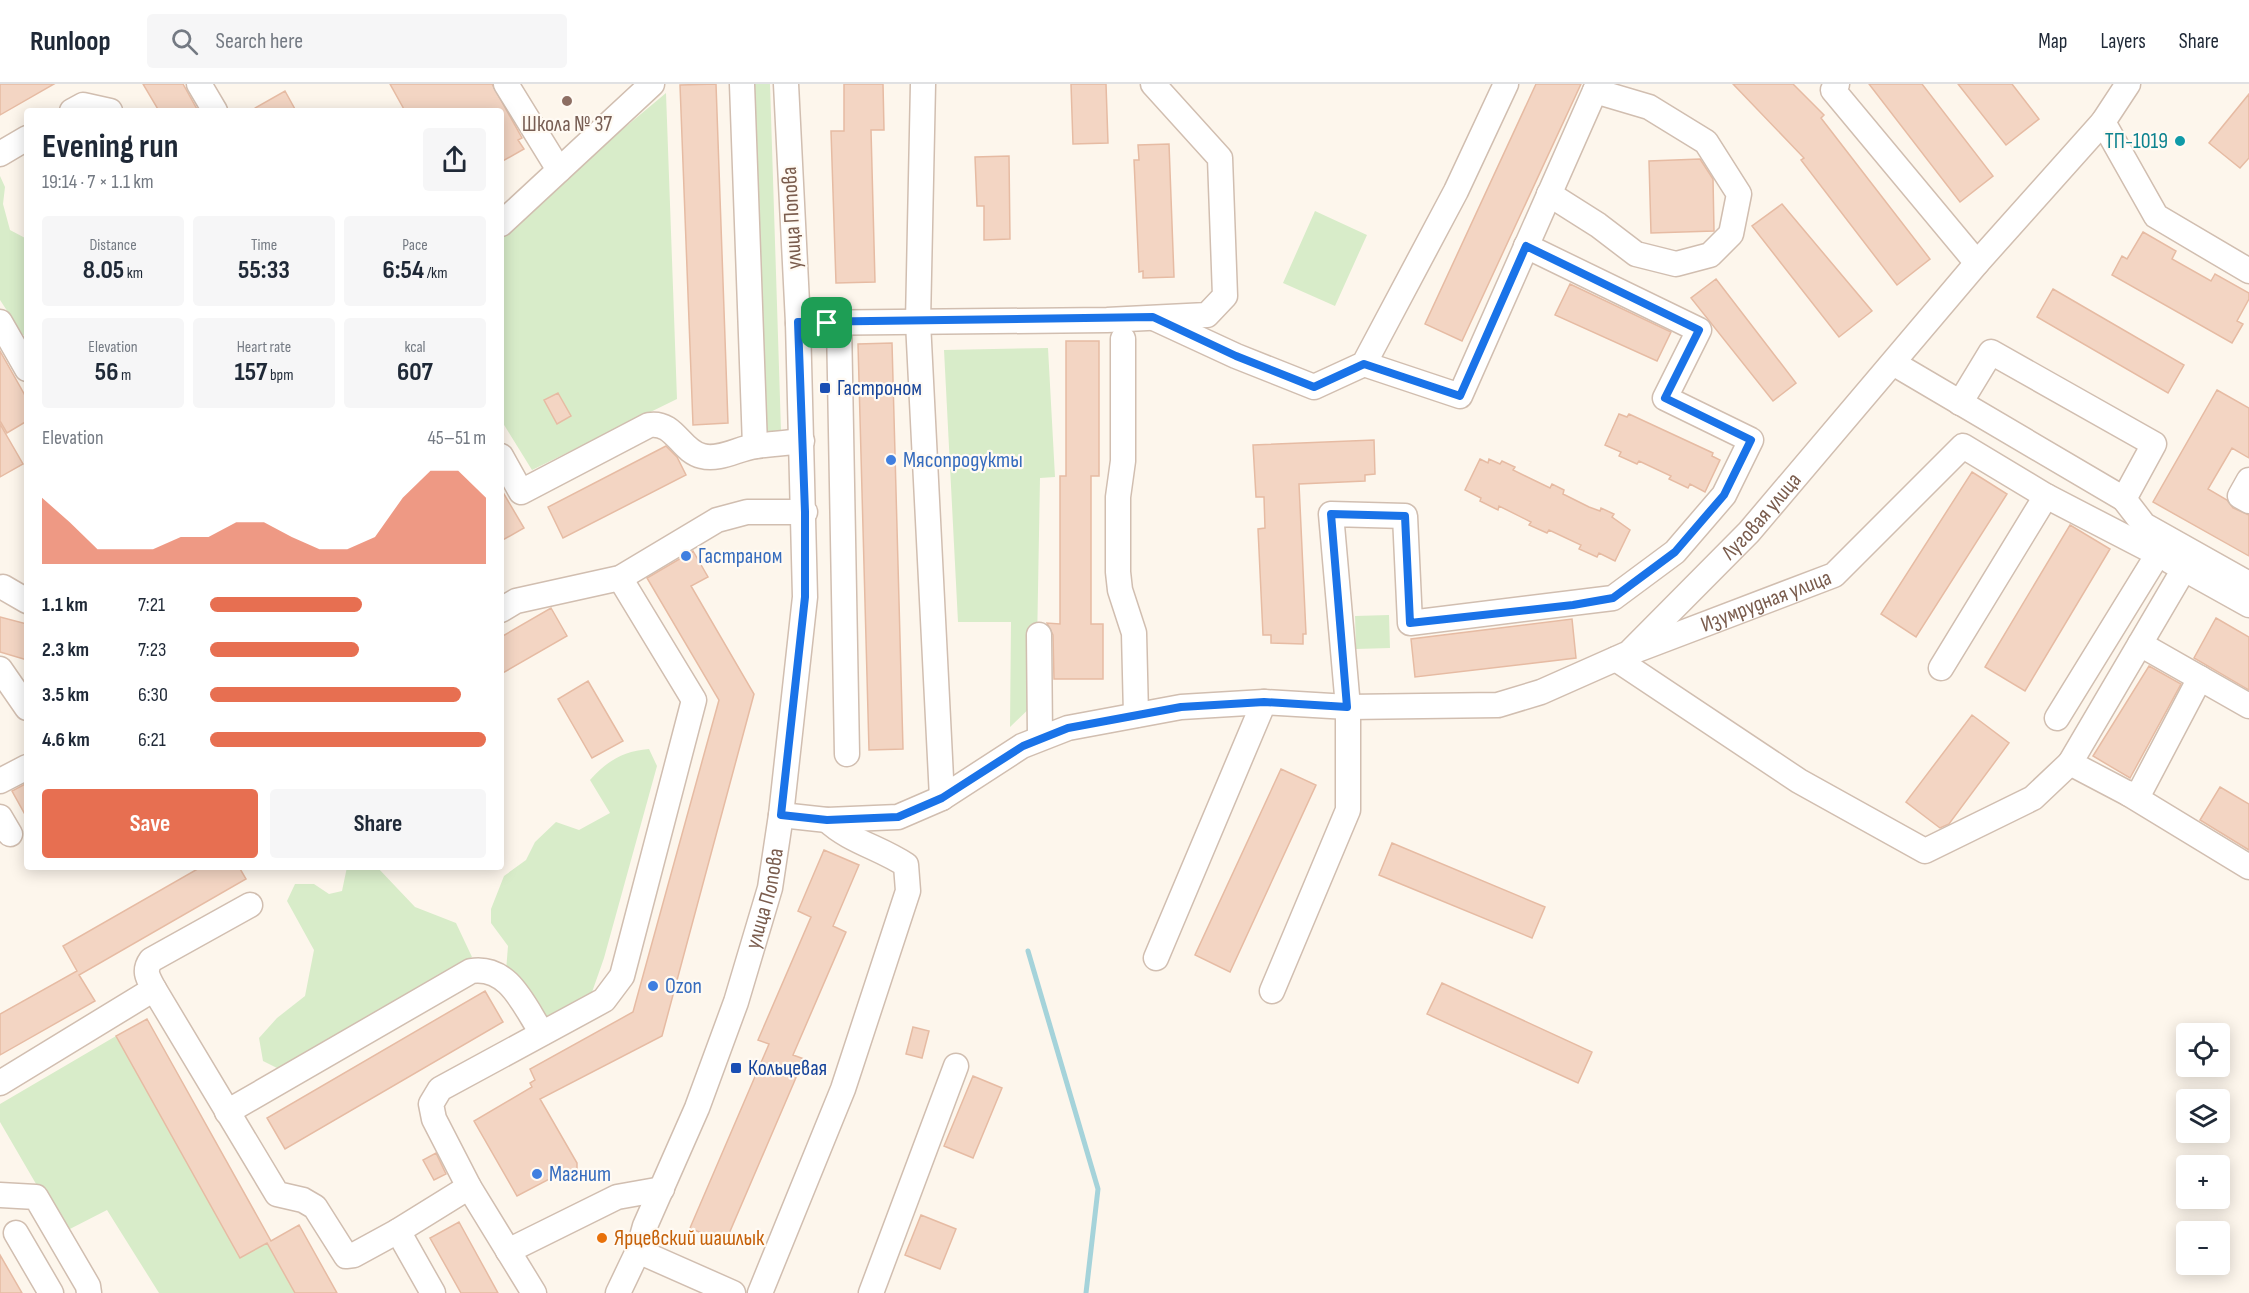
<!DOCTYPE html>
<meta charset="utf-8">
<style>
body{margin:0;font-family:"Sofia Sans Condensed",sans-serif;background:#f6f6f7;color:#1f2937;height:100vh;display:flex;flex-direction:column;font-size:22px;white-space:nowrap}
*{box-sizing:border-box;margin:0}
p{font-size:20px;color:#747a83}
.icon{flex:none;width:33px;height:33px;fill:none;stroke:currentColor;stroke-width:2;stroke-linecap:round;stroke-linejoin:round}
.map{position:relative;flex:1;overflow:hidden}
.sheet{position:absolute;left:24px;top:24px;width:480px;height:762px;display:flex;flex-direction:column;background:#fff;border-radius:6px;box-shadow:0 3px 15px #0003}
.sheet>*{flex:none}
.fabs{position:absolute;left:2176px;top:939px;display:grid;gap:12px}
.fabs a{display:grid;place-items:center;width:54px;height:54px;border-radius:6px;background:#fff;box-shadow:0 3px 15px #0003;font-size:30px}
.pin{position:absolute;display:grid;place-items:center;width:51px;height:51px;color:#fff;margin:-26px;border-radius:12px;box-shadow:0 3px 9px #0006}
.round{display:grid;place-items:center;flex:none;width:63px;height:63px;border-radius:6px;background:#f6f6f7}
.head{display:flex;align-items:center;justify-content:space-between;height:102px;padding:0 18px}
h1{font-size:33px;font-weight:700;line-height:45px}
.stats{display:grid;grid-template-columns:repeat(3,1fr);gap:9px;height:102px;padding:6px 18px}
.stats div{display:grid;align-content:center;border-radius:6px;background:#f6f6f7;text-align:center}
.stats b{font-size:26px;font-weight:700}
.stats small{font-size:16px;font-weight:400}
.stats p{font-size:16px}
.chart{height:168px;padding:12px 18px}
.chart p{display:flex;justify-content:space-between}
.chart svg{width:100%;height:108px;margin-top:6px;fill:#e76f51;opacity:.7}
.button{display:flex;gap:12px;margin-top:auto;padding:12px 18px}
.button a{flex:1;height:69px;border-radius:6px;background:#e76f51;color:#fff;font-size:24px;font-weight:700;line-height:69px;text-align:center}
.button a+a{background:#f6f6f7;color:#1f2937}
ul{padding:0 18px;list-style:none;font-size:20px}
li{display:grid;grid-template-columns:96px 72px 1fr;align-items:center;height:45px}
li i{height:15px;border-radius:8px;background:#e76f51}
header{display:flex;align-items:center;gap:36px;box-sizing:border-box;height:84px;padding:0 30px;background:#fff;border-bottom:2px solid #e0e1e3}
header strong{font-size:28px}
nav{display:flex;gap:33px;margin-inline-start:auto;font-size:21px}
.search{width:420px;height:54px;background:#f6f6f7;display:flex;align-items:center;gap:15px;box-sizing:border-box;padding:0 21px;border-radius:6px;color:#747a83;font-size:22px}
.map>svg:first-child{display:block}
</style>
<header>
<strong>Runloop</strong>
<div class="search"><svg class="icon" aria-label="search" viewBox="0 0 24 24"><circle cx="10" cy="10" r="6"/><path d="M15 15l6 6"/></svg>Search here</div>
<nav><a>Map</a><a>Layers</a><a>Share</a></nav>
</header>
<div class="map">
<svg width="2249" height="1209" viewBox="0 0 2249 1209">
<rect width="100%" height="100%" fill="#fdf6ec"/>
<!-- green -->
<path fill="#d8ecc9" d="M 754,0 L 770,0 L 781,347 L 778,351 L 766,347 Z
M 666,9 L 677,315 L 532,386 L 501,336 L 501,156 L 556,101 Z
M 0,92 L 5,103 L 3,120 L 10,146 L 27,155 L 27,253 L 23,251 L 0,216 Z
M 1315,127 L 1367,151 L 1335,222 L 1283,199 Z
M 1048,264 L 1055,393 L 1040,394 L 1036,618 L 1010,643 L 1011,538 L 958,538 L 944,266 Z
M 1389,531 L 1390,564 L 1356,565 L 1355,532 Z
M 649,665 L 657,682 L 604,874 L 591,911 L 540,938 L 506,887 L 508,862 L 491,839 L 491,825 L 504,792 L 526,776 L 535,758 L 556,738 L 579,746 L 610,729 L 590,696 C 607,677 623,667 649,665 Z
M 347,783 L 377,783 L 415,823 L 456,839 L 472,873 L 279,985 L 263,977 L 259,954 L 277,934 L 305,912 L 314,866 L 287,817 L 295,800 L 314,800 L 329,810 L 342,807 Z
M 116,952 L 267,1159 L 295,1209 L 159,1209 L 107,1126 L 64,1148 L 0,1038 L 0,1020 Z"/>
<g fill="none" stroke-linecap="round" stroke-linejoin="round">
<!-- stream -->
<path stroke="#a5d3da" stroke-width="5" d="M 1028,867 L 1098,1105 L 1086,1209"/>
</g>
<!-- building -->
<path fill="#f3d5c3" stroke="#e6bba3" stroke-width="1.5" d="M 0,0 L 54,0 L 0,31 Z
M 143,0 L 183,0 L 198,27 L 159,27 Z
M 390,0 L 492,0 L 522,54 L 518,56 L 524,65 L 501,78 L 501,27 L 405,27 Z
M 716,0 L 728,339 L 693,341 L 680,1 Z
M 844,0 L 883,0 L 884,46 L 871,46 L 875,198 L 836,199 L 831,47 L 844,47 Z
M 1071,0 L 1106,0 L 1108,59 L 1073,60 Z
M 1536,0 L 1581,0 L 1462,257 L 1425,240 Z
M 1733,0 L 1793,0 L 1824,31 L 1821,34 L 1930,175 L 1897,201 L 1801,76 L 1804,74 Z
M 1869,0 L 1922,0 L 1993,92 L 1960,118 Z
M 1958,0 L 2012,0 L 2039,35 L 2006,61 Z
M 285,7 L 296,27 L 250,27 Z
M 2249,10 L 2249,74 L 2240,84 L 2209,59 Z
M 1169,60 L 1174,193 L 1143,194 L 1143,187 L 1139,188 L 1134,76 L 1139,76 L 1138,61 Z
M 1009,72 L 1010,155 L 984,156 L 984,122 L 977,122 L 975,73 Z
M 1700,75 L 1713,95 L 1714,147 L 1651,149 L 1649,77 Z
M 1782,120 L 1872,227 L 1839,253 L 1752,142 Z
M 2143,148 L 2176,167 L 2172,175 L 2211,197 L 2215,190 L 2249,209 L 2249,215 L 2237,237 L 2243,240 L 2232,259 L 2112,191 L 2122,172 L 2127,175 Z
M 1716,195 L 1796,299 L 1773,317 L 1691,214 Z
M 1570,200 L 1671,248 L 1657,277 L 1555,231 Z
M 2053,205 L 2184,281 L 2168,309 L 2037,233 Z
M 1066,257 L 1099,257 L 1099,392 L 1091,392 L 1091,540 L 1103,540 L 1103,595 L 1054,595 L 1053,551 L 1047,539 L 1060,540 L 1060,392 L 1066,392 Z
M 892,259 L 903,665 L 869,666 L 858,260 Z
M 0,267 L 27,315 L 27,337 L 7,349 L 0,337 Z
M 2217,306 L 2249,324 L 2249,374 L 2232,364 L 2208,405 L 2227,416 L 2233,424 L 2249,431 L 2249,472 L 2153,418 Z
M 558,309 L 571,332 L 557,340 L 544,316 Z
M 1619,330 L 1627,333 L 1629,330 L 1713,369 L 1712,372 L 1720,376 L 1705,408 L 1690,400 L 1688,404 L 1669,395 L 1671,392 L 1639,377 L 1637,380 L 1619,372 L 1621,368 L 1605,361 Z
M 0,340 L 23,380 L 0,393 Z
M 1374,356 L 1375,390 L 1365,391 L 1365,397 L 1299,400 L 1306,550 L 1303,550 L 1303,560 L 1271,559 L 1271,551 L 1263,551 L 1258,445 L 1265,444 L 1264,413 L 1256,413 L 1253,361 Z
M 666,362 L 677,373 L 686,391 L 563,454 L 548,423 Z
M 1480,375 L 1488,379 L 1489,375 L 1500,380 L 1502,377 L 1515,383 L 1513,386 L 1550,404 L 1552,400 L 1564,406 L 1563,410 L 1589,423 L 1600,427 L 1601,424 L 1614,430 L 1612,433 L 1630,446 L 1615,477 L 1599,469 L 1597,473 L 1579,465 L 1581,461 L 1549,446 L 1547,449 L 1529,441 L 1531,438 L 1499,422 L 1498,426 L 1480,417 L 1481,414 L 1465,406 Z
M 1972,388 L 2007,410 L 1916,553 L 1881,530 Z
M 501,405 L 524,444 L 501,457 Z
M 2070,441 L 2110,465 L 2025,607 L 1985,583 Z
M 693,467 L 708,493 L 691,502 L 754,610 L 662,952 L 540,1015 L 577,1079 L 577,1085 L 569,1095 L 559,1096 L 553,1093 L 517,1112 L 474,1037 L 532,1003 L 530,999 L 535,996 L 530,985 L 633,928 L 719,616 L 647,494 Z
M 551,524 L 567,552 L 501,590 L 501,553 Z
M 0,533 L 27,540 L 27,576 L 0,568 Z
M 2216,534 L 2249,553 L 2249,606 L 2194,574 Z
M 1572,535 L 1576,574 L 1415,593 L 1411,555 Z
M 2149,582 L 2181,600 L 2130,694 L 2093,672 Z
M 588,597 L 623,657 L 592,674 L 558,615 Z
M 1972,631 L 2009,659 L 1949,740 L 1940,744 L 1906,718 Z
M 1281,685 L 1316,701 L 1230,888 L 1195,871 Z
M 27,699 L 27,734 L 12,707 Z
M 2220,703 L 2249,720 L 2249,766 L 2200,736 Z
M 1392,759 L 1545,823 L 1532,854 L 1379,791 Z
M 824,766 L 859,781 L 833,842 L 846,848 L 793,971 L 804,975 L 725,1159 L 690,1144 L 769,960 L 758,956 L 811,833 L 798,827 Z
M 201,783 L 239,783 L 246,795 L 79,891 L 95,917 L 0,971 L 0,930 L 77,887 L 63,862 Z
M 1442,899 L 1592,968 L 1578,999 L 1427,930 Z
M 485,907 L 503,938 L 285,1065 L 267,1034 Z
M 147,935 L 271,1157 L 299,1141 L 337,1209 L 295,1209 L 267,1159 L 240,1174 L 116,952 Z
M 913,943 L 929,947 L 922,974 L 906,970 Z
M 973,992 L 1002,1004 L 973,1074 L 944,1062 Z
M 436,1069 L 446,1090 L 434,1096 L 423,1076 Z
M 921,1131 L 956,1145 L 940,1185 L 905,1171 Z
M 459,1138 L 498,1209 L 461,1209 L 430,1154 Z
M 0,1171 L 22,1209 L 0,1209 Z"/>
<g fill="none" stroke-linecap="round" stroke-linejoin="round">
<!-- minor casing -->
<g stroke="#d1beb0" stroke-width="27">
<g id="minor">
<path d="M 199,0 L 215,27"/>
<path d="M 506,0 L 559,86"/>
<path d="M 742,0 L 755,362"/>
<path d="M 923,0 L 918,238 L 942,714"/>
<path d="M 1837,0 L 1833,6 L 1977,179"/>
<path d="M 72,27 L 83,21 L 110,27"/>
<path d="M 2103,38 L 2156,132 L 2249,187"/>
<path d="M 0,70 L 27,54"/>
<path d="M 1549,110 L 1598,141 L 1636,170 L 1676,180 L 1710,171 L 1731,150 L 1739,110 L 1706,58 L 1649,23 L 1595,7"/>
<path d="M 501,140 L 652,0"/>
<path d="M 1156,235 L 1236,272 L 1314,303 L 1364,280 L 1456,107 L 1506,0"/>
<path d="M 0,238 L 27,285"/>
<path d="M 798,239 L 1107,236 L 1207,231 L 1225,212 L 1220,74 L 1153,0"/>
<path d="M 839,239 L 847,670"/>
<path d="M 1123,255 L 1123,377 L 1118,413 L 1118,488 L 1120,506 L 1134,549 L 1136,631"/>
<path d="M 1893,279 L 2124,415 L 2144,441 L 2249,500"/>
<path d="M 1364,280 L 1460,312 L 1598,0"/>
<path d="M 1960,319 L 1991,268 L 2154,360 L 2124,415"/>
<path d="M 501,372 L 521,408 L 649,341 C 675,337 680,367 702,372 C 719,377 739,364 756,362 C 771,360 787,359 802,357"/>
<path d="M 2249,396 L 2240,412 L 2249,417"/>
<path d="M 2170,477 L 2249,521"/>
<path d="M 2184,485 L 2070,679 L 2129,710 L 2140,708 L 2200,594"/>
<path d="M 3,503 L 27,517"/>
<path d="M 501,526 L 516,517 L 620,494 L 717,436 L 747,428 L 805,428"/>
<path d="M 1039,551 L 1040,653"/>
<path d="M 2140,560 L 2249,622"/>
<path id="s1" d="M 1637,566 L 1834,491 L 1963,362 L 2046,412 L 2158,470 L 2057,634"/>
<path d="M 1616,575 L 1799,697 L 1925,767 L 2033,714 L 2070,679"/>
<path d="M 1941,584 L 2046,412"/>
<path d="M 0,585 L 27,624"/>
<path d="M 0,697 L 27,683"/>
<path d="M 2129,710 L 2249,783"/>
<path id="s2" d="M 781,731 L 827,736 L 898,733 L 942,714 L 1022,662 L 1068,644 L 1181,623 L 1264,618 L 1348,623 L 1498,621 L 1541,608 L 1629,569 L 1749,448 L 1977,179 L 2103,38 L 2128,0"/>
<path d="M 0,733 L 10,750"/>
<path d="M 1156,874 L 1264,618"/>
<path d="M 154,905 L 277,1110 L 303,1116 L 315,1123 L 346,1172 L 354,1171 L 398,1147"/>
<path d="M 1272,907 L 1348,726 L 1348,623 L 1331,430 L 1405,432 L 1410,539 L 1613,514 L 1675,468 L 1724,411 L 1751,356 L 1665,314 L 1699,246 L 1526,162"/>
<path d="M 0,999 L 154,905 C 148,894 143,887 151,876 L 250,821"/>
<path d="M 227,1028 L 471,887 C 509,881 524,922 542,949"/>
<path d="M 0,1111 L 36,1113 L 88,1202 L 89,1209"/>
<path d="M 16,1149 L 51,1209"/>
<path d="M 508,1167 L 617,1113 L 662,1105"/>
<path d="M 638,1167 L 733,1209"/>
<path d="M 433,1209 L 398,1147 L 469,1103"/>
<path d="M 534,1209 L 469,1103 L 434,1035 L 431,1020 L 440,1005 L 604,916 L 622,892 L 694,616 L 620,494"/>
<path id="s3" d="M 618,1209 L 638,1167 L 645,1142 L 697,1024 L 736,918 L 770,804 L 781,731 L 805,513 L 798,239 L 786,0"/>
<path d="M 760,1209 L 843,1005 L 908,807 L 906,781 C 881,764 849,757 827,736"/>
<path d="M 871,1209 L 956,982"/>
</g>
</g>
<!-- minor -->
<use href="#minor" stroke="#fff" stroke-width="24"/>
</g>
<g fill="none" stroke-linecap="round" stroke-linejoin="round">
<!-- route casing -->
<g stroke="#fff" stroke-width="12">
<path id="route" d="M 1526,162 L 1699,246 L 1665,314 L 1751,356 L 1724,411 L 1675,468 L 1613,514 L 1573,521 L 1410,539 L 1405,432 L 1331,430 L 1347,623 L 1264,618 L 1181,623 L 1068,644 L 1023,662 L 942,714 L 898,733 L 827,736 L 781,731 L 805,513 L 805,428 L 798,238 L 1153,233 L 1236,272 L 1314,303 L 1364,280 L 1460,312 Z"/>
</g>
<!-- route -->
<use href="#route" stroke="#1a73e8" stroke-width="8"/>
</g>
<!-- markers -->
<circle fill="#8d6e63" stroke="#fffaf3" stroke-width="2" cx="567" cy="17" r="6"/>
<circle fill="#0f9aa8" stroke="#fffaf3" stroke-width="2" cx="2180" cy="57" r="6"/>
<g fill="#1a4fb4" stroke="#fffaf3" stroke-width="2">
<rect x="819" y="298" width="12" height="12" rx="3"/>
<rect x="730" y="978" width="12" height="12" rx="3"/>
</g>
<g fill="#3f7fe0" stroke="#fffaf3" stroke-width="2">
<circle cx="891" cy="376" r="6"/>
<circle cx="686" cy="472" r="6"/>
<circle cx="653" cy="902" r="6"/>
<circle cx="537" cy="1090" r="6"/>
</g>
<circle fill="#e8710a" stroke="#fffaf3" stroke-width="2" cx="602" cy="1154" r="6"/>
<g text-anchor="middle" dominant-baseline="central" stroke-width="4.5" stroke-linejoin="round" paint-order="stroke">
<!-- education labels -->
<g font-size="22" fill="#785e54" stroke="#fffaf3">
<text x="567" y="40">Школа № 37</text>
</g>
<!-- culture labels -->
<g font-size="22" fill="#0d838f" stroke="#fffaf3" text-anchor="end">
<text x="2168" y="57">ТП-1019</text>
</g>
<!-- street labels -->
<g font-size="22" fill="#7a5c4d" stroke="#fffaf3">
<text transform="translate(792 134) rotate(-93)">улица Попова</text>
<text stroke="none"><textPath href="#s2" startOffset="1074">Луговая улица</textPath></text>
<text stroke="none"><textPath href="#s1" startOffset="138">Изумрудная улица</textPath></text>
<text stroke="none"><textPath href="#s3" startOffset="422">улица Попова</textPath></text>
</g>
<!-- transit labels -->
<g font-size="22" fill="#164399" stroke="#fffaf3" text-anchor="start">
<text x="837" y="304">Гастроном</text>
<text x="748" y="984">Кольцевая</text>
</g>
<!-- shop labels -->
<g font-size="22" fill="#366cbe" stroke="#fffaf3" text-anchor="start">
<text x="903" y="376">Мясопродукты</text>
<text x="698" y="472">Гастраном</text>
<text x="665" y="902">Ozon</text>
<text x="549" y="1090">Магнит</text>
</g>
<!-- food labels -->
<g font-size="22" fill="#c56008" stroke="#fffaf3" text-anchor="start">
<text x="614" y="1154">Ярцевский шашлык</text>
</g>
</g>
</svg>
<div class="fabs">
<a><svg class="icon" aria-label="locate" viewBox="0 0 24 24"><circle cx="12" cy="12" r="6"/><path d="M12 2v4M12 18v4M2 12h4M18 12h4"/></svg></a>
<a><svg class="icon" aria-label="layers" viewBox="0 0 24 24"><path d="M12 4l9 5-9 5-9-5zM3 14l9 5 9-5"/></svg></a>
<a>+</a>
<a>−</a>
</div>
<div class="pin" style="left:827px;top:239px;background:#1e9e55"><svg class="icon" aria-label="arrive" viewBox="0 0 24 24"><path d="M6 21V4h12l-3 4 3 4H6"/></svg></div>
<section class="sheet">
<div class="head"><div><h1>Evening run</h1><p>19:14 · 7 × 1.1 km</p></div><a class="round"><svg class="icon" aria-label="share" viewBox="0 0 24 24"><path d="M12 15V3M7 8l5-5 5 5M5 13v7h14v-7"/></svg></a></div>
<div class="stats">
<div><p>Distance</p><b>8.05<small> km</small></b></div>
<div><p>Time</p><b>55:33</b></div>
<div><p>Pace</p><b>6:54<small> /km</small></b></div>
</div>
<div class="stats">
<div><p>Elevation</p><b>56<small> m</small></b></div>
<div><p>Heart rate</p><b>157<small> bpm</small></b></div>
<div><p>kcal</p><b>607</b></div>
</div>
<div class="chart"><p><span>Elevation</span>45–51 m</p>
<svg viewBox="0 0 160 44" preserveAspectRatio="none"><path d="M0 44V17L10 27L20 38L30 38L40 38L50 33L60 33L70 27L80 27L90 33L100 38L110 38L120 33L130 17L140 6L150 6L160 17V44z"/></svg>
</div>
<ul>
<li><b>1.1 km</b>7:21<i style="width:55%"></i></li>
<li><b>2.3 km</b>7:23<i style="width:54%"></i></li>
<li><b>3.5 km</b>6:30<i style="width:91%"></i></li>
<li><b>4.6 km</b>6:21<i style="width:100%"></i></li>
</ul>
<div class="button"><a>Save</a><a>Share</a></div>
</section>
</div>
